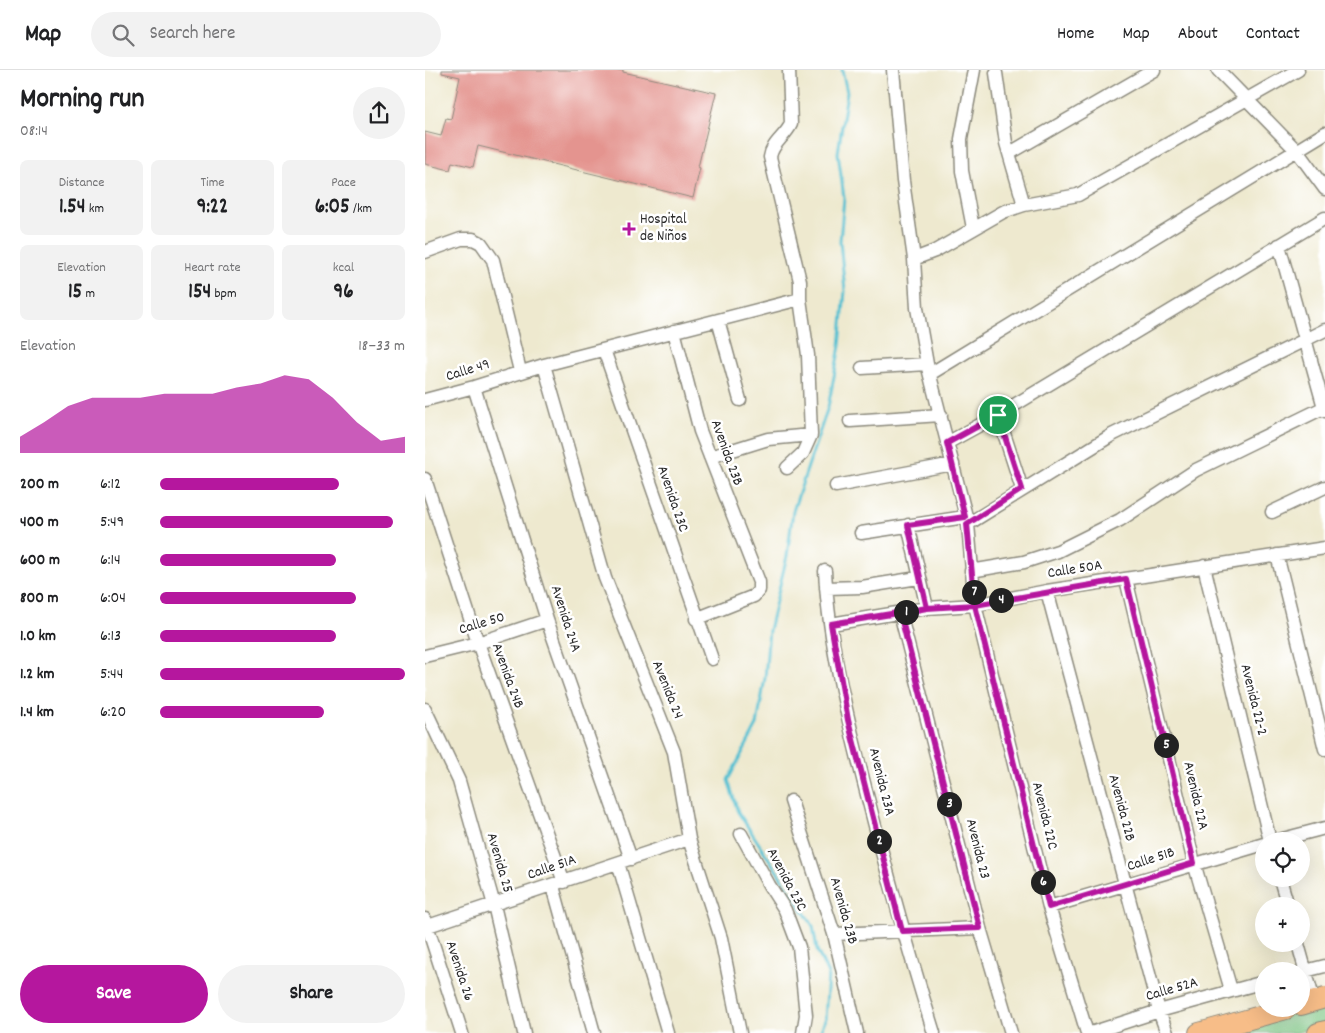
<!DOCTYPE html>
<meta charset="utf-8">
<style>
body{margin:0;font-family:Dekko,sans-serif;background:#f2f2f2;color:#202124;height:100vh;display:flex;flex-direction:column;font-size:19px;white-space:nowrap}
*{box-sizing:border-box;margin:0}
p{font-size:16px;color:#757577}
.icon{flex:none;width:28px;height:28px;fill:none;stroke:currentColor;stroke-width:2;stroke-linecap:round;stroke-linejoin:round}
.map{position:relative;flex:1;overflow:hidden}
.drawer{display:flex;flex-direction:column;background:#fff;width:425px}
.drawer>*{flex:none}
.fabs{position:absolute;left:830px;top:762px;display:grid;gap:10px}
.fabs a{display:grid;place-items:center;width:55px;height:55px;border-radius:50%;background:#fff;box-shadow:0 5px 20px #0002;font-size:25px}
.pin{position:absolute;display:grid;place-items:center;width:42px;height:42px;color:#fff;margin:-21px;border:2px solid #fff;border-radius:50%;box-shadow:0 1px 5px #0007}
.km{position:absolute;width:25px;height:25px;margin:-12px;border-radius:50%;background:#222;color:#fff;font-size:14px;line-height:25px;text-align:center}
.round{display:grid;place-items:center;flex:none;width:52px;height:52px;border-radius:26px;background:#f2f2f2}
.headline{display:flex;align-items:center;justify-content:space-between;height:85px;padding:0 20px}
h1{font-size:28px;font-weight:800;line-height:38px}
.stats{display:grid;grid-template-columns:repeat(3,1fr);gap:8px;height:85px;padding:5px 20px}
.stats div{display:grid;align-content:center;border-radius:8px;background:#f2f2f2;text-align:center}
.stats b{font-size:21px;font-weight:800}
.stats small{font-size:14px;font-weight:400}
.stats p{font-size:14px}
.chart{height:140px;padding:10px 20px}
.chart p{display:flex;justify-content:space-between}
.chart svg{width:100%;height:90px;margin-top:5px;fill:#b5179e;opacity:.7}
.button{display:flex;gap:10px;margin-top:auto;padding:10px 20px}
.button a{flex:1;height:58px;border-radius:30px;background:#b5179e;color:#fff;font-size:20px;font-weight:800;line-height:58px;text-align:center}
.button a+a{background:#f2f2f2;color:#202124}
ul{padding:0 20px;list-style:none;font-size:16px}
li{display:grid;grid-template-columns:80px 60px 1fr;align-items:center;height:38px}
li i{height:12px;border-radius:6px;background:#b5179e}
header{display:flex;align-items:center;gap:30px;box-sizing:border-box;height:70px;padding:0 25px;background:#fff;border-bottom:1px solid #e0e0e0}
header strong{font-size:24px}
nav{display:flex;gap:28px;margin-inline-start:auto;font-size:18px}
.search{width:350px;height:45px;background:#f2f2f2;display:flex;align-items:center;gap:12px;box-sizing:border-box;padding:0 18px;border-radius:28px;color:#757577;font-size:19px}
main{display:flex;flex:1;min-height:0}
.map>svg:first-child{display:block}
</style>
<header>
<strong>Map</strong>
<div class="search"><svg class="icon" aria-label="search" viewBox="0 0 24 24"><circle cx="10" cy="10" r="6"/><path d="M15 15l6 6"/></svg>Search here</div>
<nav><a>Home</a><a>Map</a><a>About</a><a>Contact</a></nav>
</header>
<main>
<section class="drawer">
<div class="headline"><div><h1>Morning run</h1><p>08:14</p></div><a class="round"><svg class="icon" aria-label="share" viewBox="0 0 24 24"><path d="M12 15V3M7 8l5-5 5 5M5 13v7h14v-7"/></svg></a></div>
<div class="stats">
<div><p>Distance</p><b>1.54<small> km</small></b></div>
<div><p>Time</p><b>9:22</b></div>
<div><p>Pace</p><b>6:05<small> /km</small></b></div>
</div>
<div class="stats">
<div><p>Elevation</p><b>15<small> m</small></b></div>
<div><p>Heart rate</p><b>154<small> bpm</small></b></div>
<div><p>kcal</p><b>96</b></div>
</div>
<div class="chart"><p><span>Elevation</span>18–33 m</p>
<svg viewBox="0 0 160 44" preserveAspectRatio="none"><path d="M0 44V36L10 29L20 21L30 17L40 17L50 17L60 15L70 15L80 15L90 12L100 10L110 6L120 8L130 17L140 29L150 38L160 36V44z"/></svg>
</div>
<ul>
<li><b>200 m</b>6:12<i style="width:73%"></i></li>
<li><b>400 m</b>5:49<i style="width:95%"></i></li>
<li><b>600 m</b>6:14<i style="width:72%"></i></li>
<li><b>800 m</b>6:04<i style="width:80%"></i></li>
<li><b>1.0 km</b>6:13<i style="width:72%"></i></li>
<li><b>1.2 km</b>5:44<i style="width:100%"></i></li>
<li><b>1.4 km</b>6:20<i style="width:67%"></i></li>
</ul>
<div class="button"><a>Save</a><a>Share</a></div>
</section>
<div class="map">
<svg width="900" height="963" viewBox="0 0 900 963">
<rect width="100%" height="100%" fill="#fff"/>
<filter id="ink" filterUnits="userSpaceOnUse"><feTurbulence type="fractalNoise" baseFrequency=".02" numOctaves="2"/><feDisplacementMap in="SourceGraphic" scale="10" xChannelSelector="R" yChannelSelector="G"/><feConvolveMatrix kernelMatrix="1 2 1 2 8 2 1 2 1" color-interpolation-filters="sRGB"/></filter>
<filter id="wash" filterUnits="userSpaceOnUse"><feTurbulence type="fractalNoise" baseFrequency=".0096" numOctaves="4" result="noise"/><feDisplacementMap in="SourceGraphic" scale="20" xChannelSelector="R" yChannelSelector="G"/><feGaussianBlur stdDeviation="1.12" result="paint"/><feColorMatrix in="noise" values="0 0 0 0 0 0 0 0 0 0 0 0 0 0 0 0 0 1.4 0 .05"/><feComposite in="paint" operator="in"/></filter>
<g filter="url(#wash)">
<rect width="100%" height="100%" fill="#eee9cf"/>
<!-- green -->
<path fill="#7fc885" stroke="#557a58" d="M 900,932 L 900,954 L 870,963 L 790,963 Z"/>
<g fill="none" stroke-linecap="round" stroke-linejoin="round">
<!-- stream -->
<path stroke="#55c0d1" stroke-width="3" d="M 395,963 L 400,950 L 403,904 L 392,880 L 388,856 L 313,742 L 303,710 L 332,655 L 340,608 L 344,560 L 362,486 L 368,441 L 403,337 L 415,276 L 420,221 L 415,171 L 419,128 L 413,83 L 422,22 L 417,0"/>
</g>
<g id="blocks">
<!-- building -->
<path fill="#e4948f" d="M 17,0 L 198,0 L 198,2 L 291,23 L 273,97 L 275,98 L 268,128 L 53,76 L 48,97 L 27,92 L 25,100 L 0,94 L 0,62 L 16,66 L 21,48 L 26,49 L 35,7 L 17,3 Z"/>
</g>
</g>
<g filter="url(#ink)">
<use href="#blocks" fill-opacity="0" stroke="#8c8a7d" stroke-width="1"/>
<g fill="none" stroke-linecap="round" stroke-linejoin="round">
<!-- minor casing -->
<g stroke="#8c8a7d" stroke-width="15">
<path id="minor" d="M 468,0 L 478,111 L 489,189 L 492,238 L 502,294 L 543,454 L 550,535 L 624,837 L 662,963
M 793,0 L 872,81 L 900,119
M 571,3 L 581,73 L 599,135
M 585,83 L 729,0
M 548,158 L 537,101 L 536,69 L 549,0
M 854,175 L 900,341
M 0,182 L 36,169 L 48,169 L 56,173 L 68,190 L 95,301
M 489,189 L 510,181 L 578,142 L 599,135 L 653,125 L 873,0
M 293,250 L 315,330
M 249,261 L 275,361 L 334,512 L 334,520 L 329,526 L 271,549
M 179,280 L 287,589
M 119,295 L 180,508 L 249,682 L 264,769 L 296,868 L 315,963
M 437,298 L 502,294
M 505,304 L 900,63
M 49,317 L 122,550 L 206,789
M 0,330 L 49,317 L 119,295 L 375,229 L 375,211 L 345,87 C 347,73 360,67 366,54 L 364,0
M 573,345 L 597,419
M 425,351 L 516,345
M 522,373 L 573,345 L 900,148
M 285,387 L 343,369 L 386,365
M 362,398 L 378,383 L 386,365 L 383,285 L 375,229
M 0,409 L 53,573 L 139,812
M 411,416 L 528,394
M 847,442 L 900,417
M 543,454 L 687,365 L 900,260
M 483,455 L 502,538
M 436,463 L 540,447
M 852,485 L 900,679
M 779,496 L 845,771
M 400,501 C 404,575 423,650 441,721 C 462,803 484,883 509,963
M 546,501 L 599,492 L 633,481 L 695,450 L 771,400 L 900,337
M 701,509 L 769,793 L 806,920
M 401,518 L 437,517 L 493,508
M 622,521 L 734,941 L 742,963
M 475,543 L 555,858 L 586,963
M 406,554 L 502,538 L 550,535 L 622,521 L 900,478
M 0,586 L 53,573 L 122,550
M 0,639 L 34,711 L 69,835 L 99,963
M 366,731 L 409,864 L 432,963
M 316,764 L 344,815 L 360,840 L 374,877 L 381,945 L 378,963
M 850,771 L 900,758
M 193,793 L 243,963
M 855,809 L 863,836
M 128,816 L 169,963
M 624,837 L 839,774
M 0,849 L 37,963
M 0,857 L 264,769
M 409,864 L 555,858
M 873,874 L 889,931
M 876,902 L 900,896
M 666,963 L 734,941 L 839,912"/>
</g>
<!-- trunk casing -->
<g stroke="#8c8a7d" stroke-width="22">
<path id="trunk" d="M 876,935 L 900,928
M 774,963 L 861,939
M 893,963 L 900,961"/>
</g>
<!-- minor -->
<use href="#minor" stroke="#fff" stroke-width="12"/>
<!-- trunk -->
<use href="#trunk" stroke="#f7bd88" stroke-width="20"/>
</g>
</g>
<g fill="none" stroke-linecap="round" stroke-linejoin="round" filter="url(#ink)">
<!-- route casing -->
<g stroke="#fff" stroke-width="10">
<path id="route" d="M 573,345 L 522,373 L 540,447 L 483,455 L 502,538 L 406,554 L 423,650 L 477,861 L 555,858 L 475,543 L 502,538 L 550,535 L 701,509 L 769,793 L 624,837 L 550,535 L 542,454 L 597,419 L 573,345"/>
</g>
<!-- route -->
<use href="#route" stroke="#b5179e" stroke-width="6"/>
</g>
<!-- markers -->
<path fill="#b5179e" stroke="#fff" stroke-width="2" d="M201.5 151.5h5v5h5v5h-5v5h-5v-5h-5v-5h5z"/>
<g text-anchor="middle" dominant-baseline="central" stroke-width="5" stroke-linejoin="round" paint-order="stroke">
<!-- poi labels -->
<g font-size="15" fill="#2b2b2b" stroke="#fff" text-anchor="start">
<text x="215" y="150">Hospital<tspan x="215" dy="17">de Niños</tspan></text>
</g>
<!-- street labels -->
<g font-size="15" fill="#2b2b2b" stroke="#fff">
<text transform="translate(43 301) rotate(-17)">Calle 49</text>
<text transform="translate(301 383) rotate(70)">Avenida 23B</text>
<text transform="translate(247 429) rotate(71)">Avenida 23C</text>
<text transform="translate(650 500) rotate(-9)">Calle 50A</text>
<text transform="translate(140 549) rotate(72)">Avenida 24A</text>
<text transform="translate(57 554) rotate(-17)">Calle 50</text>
<text transform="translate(82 606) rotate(70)">Avenida 24B</text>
<text transform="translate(242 620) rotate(68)">Avenida 24</text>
<text transform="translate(828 630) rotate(76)">Avenida 22-2</text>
<text transform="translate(456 712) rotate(76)">Avenida 23A</text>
<text transform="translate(770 726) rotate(77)">Avenida 22A</text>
<text transform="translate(696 738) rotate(75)">Avenida 22B</text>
<text transform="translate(619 746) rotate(76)">Avenida 22C</text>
<text transform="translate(552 779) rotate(76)">Avenida 23</text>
<text transform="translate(726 790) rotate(-18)">Calle 51B</text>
<text transform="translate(74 793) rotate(74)">Avenida 25</text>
<text transform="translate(127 798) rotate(-19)">Calle 51A</text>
<text transform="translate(361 810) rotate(62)">Avenida 23C</text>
<text transform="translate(418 841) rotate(74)">Avenida 23B</text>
<text transform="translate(34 901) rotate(72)">Avenida 26</text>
<text transform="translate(747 920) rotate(-16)">Calle 52A</text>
</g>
</g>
</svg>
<div class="fabs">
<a><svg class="icon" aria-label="locate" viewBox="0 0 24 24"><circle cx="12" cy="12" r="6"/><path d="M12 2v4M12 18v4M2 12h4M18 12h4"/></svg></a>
<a>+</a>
<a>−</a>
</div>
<div class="pin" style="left:573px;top:345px;background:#1e9e55"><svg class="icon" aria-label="arrive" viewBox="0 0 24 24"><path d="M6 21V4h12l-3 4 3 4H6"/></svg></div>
<b class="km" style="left:481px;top:542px">1</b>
<b class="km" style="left:454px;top:771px">2</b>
<b class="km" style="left:524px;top:734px">3</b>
<b class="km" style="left:576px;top:530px">4</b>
<b class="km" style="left:741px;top:675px">5</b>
<b class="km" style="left:618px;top:812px">6</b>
<b class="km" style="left:549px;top:522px">7</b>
</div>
</main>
